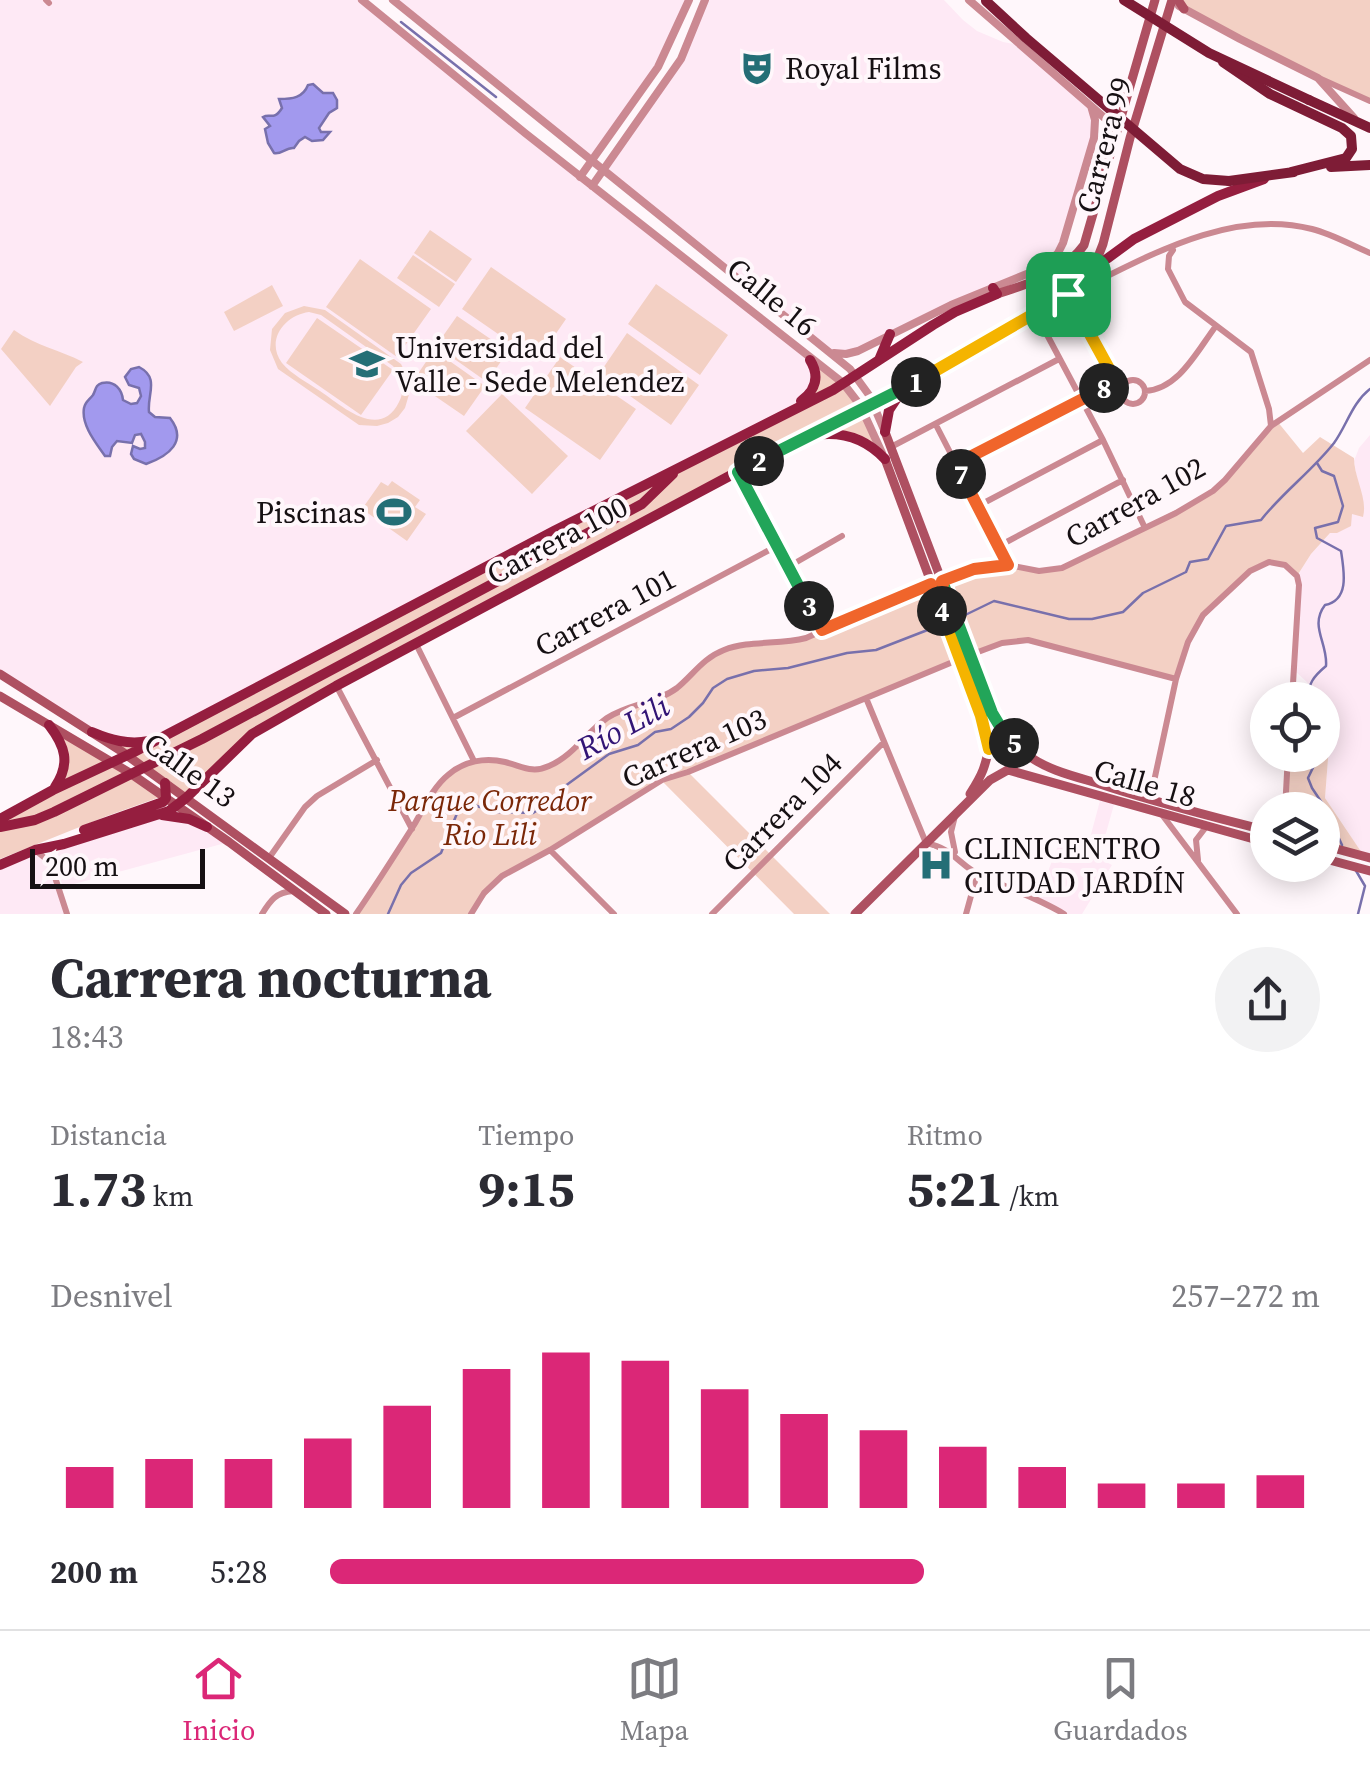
<!DOCTYPE html>
<html lang="es">
<meta charset="utf-8">
<style>
body{margin:0;font-family:"Source Serif 4",serif;background:#f2f2f3;color:#2b2b33;height:100vh;display:flex;flex-direction:column;font-size:38px;white-space:nowrap}
*{box-sizing:border-box;margin:0}
p{font-size:32px;color:#7c7c81}
.icon{flex:none;width:55px;height:55px;fill:none;stroke:currentColor;stroke-width:2;stroke-linecap:round;stroke-linejoin:round}
.map{position:relative;height:914px;overflow:hidden}
.sheet{display:flex;flex-direction:column;background:#fff;flex:1}
.sheet>*{flex:none}
.tools{position:absolute;left:1250px;top:682px;display:grid;gap:20px}
.tools a{display:grid;place-items:center;width:90px;height:90px;border-radius:50%;background:#fff;box-shadow:0 5px 25px #0003;font-size:50px}
.scale{position:absolute;left:30px;bottom:25px;width:175px;box-sizing:border-box;padding-left:10px;border:5px solid #161013;border-top:0;font-size:28px;line-height:35px;white-space:nowrap;color:#161013;-webkit-text-stroke:8px #fff7fb;paint-order:stroke}
.pin{position:absolute;display:grid;place-items:center;width:85px;height:85px;color:#fff;margin:-42px;border-radius:20px;box-shadow:0 5px 15px #0006}
.km{position:absolute;width:50px;height:50px;margin:-25px;border-radius:50%;background:#222;color:#fff;font-size:28px;line-height:50px;text-align:center}
.round{display:grid;place-items:center;flex:none;width:105px;height:105px;border-radius:52px;background:#f2f2f3}
.head{display:flex;align-items:center;justify-content:space-between;height:170px;padding:0 50px}
h1{font-size:55px;font-weight:700;line-height:75px}
.stats{display:grid;grid-template-columns:repeat(3,1fr);gap:15px;height:170px;padding:10px 50px}
.stats div{display:grid;align-content:center}
.stats b{font-size:50px;font-weight:700}
.stats small{font-size:28px;font-weight:400}
.stats p{font-size:28px}
.chart{height:280px;padding:20px 50px}
.chart p{display:flex;justify-content:space-between}
.chart svg{width:100%;height:180px;margin-top:10px;stroke:#db2777;stroke-width:6}
ul{padding:0 50px;list-style:none;font-size:32px}
li{display:grid;grid-template-columns:160px 120px 1fr;align-items:center;height:75px}
li i{height:25px;border-radius:12px;background:#db2777}
.dock{display:flex;justify-content:space-around;align-items:center;height:140px;border-top:2px solid #e1e1e2;background:#fff;font-size:28px;color:#7c7c81}
.dock a{display:grid;justify-items:center;gap:5px}
.dock .current{color:#db2777}
.map>svg:first-child{display:block}
</style>
<div class="map">
<svg width="1370" height="914" viewBox="0 0 1370 914">
<rect width="100%" height="100%" fill="#fff7fb"/>
<!-- built -->
<path fill="#fee9f5" d="M 0,0 L 362,0 L 810,360 L 816,373 L 804,399 L 155,740 L 115,741 L 0,674 Z
M 393,0 L 689,0 L 664,56 L 593,159 Z
M 705,0 L 944,0 L 963,20 L 977,31 L 1003,42 L 1020,45 L 1091,106 L 1095,130 L 1063,243 L 1051,261 L 858,351 L 829,352 L 605,169 L 681,59 Z
M 1370,435 L 1370,858 L 1364,856 L 1325,798 L 1329,746 L 1323,732 L 1322,700 L 1312,700 L 1310,685 L 1294,670 L 1297,576 L 1311,554 L 1331,532 L 1352,513 L 1363,516 L 1354,461 L 1359,448 Z
M 1101,797 L 1115,801 L 1099,858 L 1112,865 L 1082,914 L 1064,914 L 1037,899 L 1058,846 L 1086,853 Z
M 161,814 L 179,817 L 229,842 L 63,887 L 54,860 L 64,844 Z
M 35,850 L 50,862 L 67,914 L 0,914 L 0,865 Z"/>
<!-- green -->
<path fill="#f3d0c4" fill-rule="evenodd" d="M 1172,0 L 1370,0 L 1370,101 L 1318,78 Z
M 430,230 L 472,259 L 456,282 L 414,253 Z
M 413,255 L 455,284 L 439,307 L 397,278 Z
M 360,259 L 431,309 L 397,357 L 326,307 Z
M 491,267 L 566,319 L 537,361 L 462,309 Z
M 656,284 L 728,335 L 700,375 L 628,324 Z
M 272,285 L 283,306 L 234,331 L 224,312 Z
M 304,306 L 325,310 L 401,364 L 409,380 L 410,391 L 405,408 L 398,417 L 388,423 L 377,426 L 359,425 L 278,369 L 270,350 L 272,329 L 285,313 ZM 309,312 L 321,315 L 393,366 C 401,377 406,389 399,402 C 380,441 342,406 320,391 C 308,383 291,374 282,363 C 265,340 285,315 309,312 Z
M 457,316 L 508,351 L 487,382 L 436,346 Z
M 317,318 L 393,370 L 361,415 L 286,363 Z
M 14,330 C 36,346 60,350 83,362 L 76,367 L 50,406 L 1,349 Z
M 627,333 L 699,385 L 671,425 L 599,374 Z
M 434,350 L 485,386 L 464,416 L 413,381 Z
M 560,357 L 636,409 L 600,460 L 525,408 Z
M 810,360 L 850,390 L 885,459 L 861,441 L 805,437 L 252,734 L 186,798 L 103,737 L 142,743 L 804,399 L 813,390 Z
M 502,394 L 568,456 L 532,494 L 466,431 Z
M 1277,421 L 1303,453 L 1320,437 L 1354,458 C 1354,478 1368,498 1363,517 L 1352,514 L 1351,526 L 1337,533 L 1330,533 L 1311,554 L 1297,576 L 1276,562 L 1250,571 L 1194,628 L 1176,679 L 1028,640 L 1014,640 L 970,656 L 942,581 L 993,566 L 1039,571 L 1062,568 L 1213,491 Z
M 392,481 L 420,500 L 415,507 L 426,514 L 407,541 L 362,509 L 381,482 L 388,486 Z
M 931,583 L 960,659 L 688,772 L 830,914 L 794,914 L 662,781 L 502,876 L 471,914 L 356,914 L 438,785 L 457,768 L 488,759 L 529,770 L 554,764 L 603,721 L 677,688 L 699,665 L 726,649 L 806,638 Z
M 49,725 L 163,796 L 107,816 L 0,859 L 0,819 L 53,790 L 65,768 Z
M 1323,732 L 1329,746 L 1325,798 L 1364,856 L 1323,845 L 1322,810 L 1285,810 L 1288,755 L 1322,755 Z"/>
<!-- water -->
<path fill="#a299ee" stroke="#7870ac" stroke-width="2.5" d="M 313,84 L 323,93 L 333,93 L 337,100 L 337,108 L 329,113 L 319,128 L 321,132 L 330,132 L 323,140 L 312,141 L 305,137 L 299,141 L 294,148 C 286,147 281,155 274,153 L 268,143 L 265,129 L 270,126 L 263,117 C 270,113 274,121 282,108 L 279,99 C 292,99 303,98 308,85 Z
M 139,367 C 160,378 147,394 149,412 L 155,417 L 170,418 C 188,441 169,456 146,464 L 134,459 L 131,454 L 133,446 L 140,449 L 145,448 L 145,442 L 141,434 L 135,435 L 132,443 L 117,441 L 112,447 L 110,456 L 105,456 C 96,443 81,425 84,408 C 85,402 89,400 93,395 C 96,390 95,385 102,383 C 115,380 122,390 123,400 L 131,404 L 137,403 L 141,396 L 139,388 L 129,385 L 125,377 L 131,369 Z"/>
<g fill="none" stroke-linecap="round" stroke-linejoin="round">
<!-- stream -->
<path stroke="#7870ac" stroke-width="2.5" d="M 401,22 L 496,97
M 959,618 L 994,601 L 1069,619 L 1092,619 L 1123,612 L 1143,593 L 1186,572 L 1190,562 L 1208,559 L 1226,526 L 1261,520 C 1283,492 1312,471 1334,443 C 1347,425 1352,403 1370,389
M 1309,700 C 1307,684 1314,676 1326,666 C 1328,643 1309,626 1325,605 C 1350,600 1344,571 1341,551 L 1317,538 L 1315,528 L 1338,522 L 1343,506 L 1334,476 L 1322,471 L 1317,463
M 1322,741 L 1322,742
M 1319,755 L 1308,778 L 1312,788 L 1324,806 L 1342,845
M 1355,869 L 1365,886 L 1358,914
M 388,914 L 401,885 L 411,873 L 441,853 L 462,801 L 495,812 L 533,813 L 548,804 L 561,789 L 609,754 L 638,745 L 655,732 L 671,729 L 689,717 L 703,703 L 713,688 L 727,679 L 754,671 L 788,668 L 847,653 L 876,650 L 943,624"/>
<!-- minor -->
<path stroke="#cb8992" stroke-width="6" d="M 46,0 L 49,3
M 1321,79 L 1370,101
M 1173,250 L 1169,256 L 1168,269 L 1185,302 L 1251,352 L 1269,409 L 1271,426
M 1036,314 L 1103,440 L 1145,528
M1121 392a12 12 0 1 1 24 0a12 12 0 1 1-24 0Z
M 1122,389 L 1113,382 L 1113,376 L 1069,295 C 1142,260 1228,207 1312,229 C 1332,234 1351,245 1370,253
M 1145,391 C 1179,389 1197,351 1216,326
M 936,425 L 1008,565
M 891,447 L 1059,359
M 957,465 L 1113,382
M 737,472 L 822,630
M 978,506 L 1103,440
M 999,546 L 1123,480
M 788,567 L 842,536
M 942,581 L 974,569 L 993,566 L 1008,565 L 1039,571 L 1062,568 L 1176,513 L 1213,491 L 1225,480 L 1271,426 L 1370,360
M 416,644 L 474,761
M 970,655 L 1002,643 L 1028,640 L 1176,679
M 337,687 L 412,829
M 866,698 L 926,843 C 955,849 959,866 982,876 C 1010,889 1038,898 1064,914
M 453,718 L 777,546
M 1150,800 L 1176,679 L 1188,642 L 1203,615 L 1250,571 L 1269,562 L 1285,565 L 1297,576 L 1299,585 L 1292,700
M 1285,810 L 1288,755
M 1163,816 L 1237,914
M 550,850 L 614,914
M 36,851 L 50,862 L 67,914
M 955,852 L 951,832 L 955,816
M 269,858 L 305,807 L 317,796 L 377,760
M 1198,860 L 1196,840 L 1206,827
M 262,914 C 270,901 276,892 293,891
M 356,914 C 376,885 395,855 414,825 C 424,808 433,787 448,775 C 464,761 485,757 505,762 C 522,766 532,774 549,766 C 573,756 586,733 607,718 C 628,704 657,703 677,688 C 693,675 703,658 724,650 C 749,640 779,645 806,638 L 931,583
M 471,914 L 484,893 L 502,876 L 550,850 L 662,780 L 688,772 L 960,659
M 712,914 L 884,742
M 966,914 L 977,874"/>
<!-- tertiary -->
<path stroke="#cb8992" stroke-width="8" d="M 362,0 L 525,133 L 843,383 L 860,405 L 882,453
M 393,0 L 850,369 L 869,395 L 885,432
M 1179,6 L 1240,39 L 1318,78 L 1354,118
M 1091,106 L 1117,129
M 580,177 L 658,67 L 689,0
M 592,186 L 681,59 L 705,0
M 834,353 L 846,354 L 858,351 L 951,305 L 1044,267 L 1058,253 L 1063,243 L 1094,138 L 1095,120 L 1091,106 L 969,0"/>
<!-- secondary -->
<path stroke="#ae5061" stroke-width="9" d="M 1178,0 L 1184,9
M 1094,267 L 1103,244 L 1130,138 L 1172,0
M 997,294 C 1030,283 1062,275 1084,245 L 1155,0
M 885,432 L 992,713 C 1001,729 1012,743 1026,754 C 1047,770 1073,776 1097,783 C 1153,802 1210,816 1268,831
M 885,459 L 981,716 L 989,749
M 0,674 L 121,751 L 345,914
M 0,696 L 130,773 L 229,842 L 326,914
M 1008,770 L 1268,843
M 970,794 C 975,786 980,778 983,770 C 990,752 986,738 1010,740
M 1322,845 L 1370,858
M 1322,858 L 1370,871
M 855,914 L 990,780 L 1013,767 L 1019,758 L 1018,747"/>
<!-- primary -->
<path stroke="#951e3f" stroke-width="10" d="M 879,360 L 890,334
M 801,401 C 816,390 820,376 810,360
M 885,432 L 889,410 L 901,392
M 816,435 C 843,431 866,439 885,459
M 49,725 C 65,746 71,763 55,787
M 92,732 C 111,740 128,745 149,741
M 162,815 L 189,819 L 207,827
M 0,819 L 53,790 L 134,752 L 554,531 L 833,390 L 933,325 L 955,312 L 997,294 L 993,288
M 0,827 L 35,820 L 54,812 L 202,739 L 642,504 L 673,474
M 84,830 L 163,802 L 166,798 L 165,783
M 0,865 L 35,850 L 64,844 L 169,811 L 186,798 L 252,734 L 336,686 L 737,472 L 911,385 L 1069,295 L 1093,269 L 1134,239 L 1218,196 L 1264,179"/>
<!-- trunk -->
<path stroke="#7e1c36" stroke-width="10" d="M 1223,62 L 1270,94 L 1342,128 L 1351,136 L 1352,149 L 1346,158 L 1291,172
M 1309,100 L 1370,128
M 1331,167 L 1370,165
M 1229,181 L 1294,172"/>
<!-- trunk-bridge -->
<path stroke="#7e1c36" stroke-width="10" d="M 1124,0 L 1209,53 L 1309,100
M 986,1 L 1026,38 L 1180,169 L 1203,179 L 1229,181"/>
</g>
<g fill="none" stroke-linecap="round" stroke-linejoin="round">
<!-- split-1 casing -->
<g stroke="#fff" stroke-width="20">
<path id="split-1" d="M 916,382 L 1068,294"/>
</g>
<!-- split-2 casing -->
<g stroke="#fff" stroke-width="20">
<path id="split-2" d="M 759,461 L 916,382"/>
</g>
<!-- split-3 casing -->
<g stroke="#fff" stroke-width="20">
<path id="split-3" d="M 759,461 L 738,472 L 809,606"/>
</g>
<!-- split-4 casing -->
<g stroke="#fff" stroke-width="20">
<path id="split-4" d="M 809,606 L 822,630 L 931,584 L 942,611"/>
</g>
<!-- split-5 casing -->
<g stroke="#fff" stroke-width="20">
<path id="split-5" d="M 942,611 L 981,716 L 989,749 L 1000,739 L 1014,743"/>
</g>
<!-- split-6 casing -->
<g stroke="#fff" stroke-width="20">
<path id="split-6" d="M 943,584 L 992,713 L 1001,728 L 1014,743"/>
</g>
<!-- split-7 casing -->
<g stroke="#fff" stroke-width="20">
<path id="split-7" d="M 943,584 L 942,581 L 974,569 L 1008,565 L 961,474"/>
</g>
<!-- split-8 casing -->
<g stroke="#fff" stroke-width="20">
<path id="split-8" d="M 961,474 L 956,464 L 1104,388"/>
</g>
<!-- split-9 casing -->
<g stroke="#fff" stroke-width="20">
<path id="split-9" d="M 1068,294 L 1113,376 L 1114,382 L 1104,388"/>
</g>
<!-- split-1 -->
<use href="#split-1" stroke="#f5b400" stroke-width="12"/>
<!-- split-2 -->
<use href="#split-2" stroke="#22a559" stroke-width="12"/>
<!-- split-3 -->
<use href="#split-3" stroke="#22a559" stroke-width="12"/>
<!-- split-4 -->
<use href="#split-4" stroke="#f0652b" stroke-width="12"/>
<!-- split-5 -->
<use href="#split-5" stroke="#f5b400" stroke-width="12"/>
<!-- split-6 -->
<use href="#split-6" stroke="#22a559" stroke-width="12"/>
<!-- split-7 -->
<use href="#split-7" stroke="#f0652b" stroke-width="12"/>
<!-- split-8 -->
<use href="#split-8" stroke="#f0652b" stroke-width="12"/>
<!-- split-9 -->
<use href="#split-9" stroke="#f5b400" stroke-width="12"/>
</g>
<!-- icons -->
<defs>
<g id="theatre-bare" transform="scale(2.7)"><path d="M-5-5.5Q0-4 5-5.5V0Q5 5 0 6Q-5 5-5 0ZM-3.3-2.5H-1v1.5H-3.3ZM1-2.5H3.3v1.5H1ZM-2.8 1Q0 5.5 2.8 1Z" fill="#246e76" stroke="#fff7fb" stroke-width="2.5" paint-order="stroke"/></g>
<g id="university-bare" transform="scale(2.7)"><path d="M0-5L7-2L0 1L-7-2ZM-4 1L0 2.5L4 1V4Q0 6-4 4Z" fill="#246e76" stroke="#fff7fb" stroke-width="2.5" paint-order="stroke"/></g>
<g id="stadium-bare" transform="scale(2.7)"><path d="M0-5a6.5 5 0 1 0 0 10a6.5 5 0 1 0 0-10ZM-3.5-1.8h7v3.6h-7Z" fill="#246e76" stroke="#fff7fb" stroke-width="2.5" paint-order="stroke"/></g>
<g id="hospital-bare" transform="scale(2.7)"><path d="M-5-5h3v3.5h4V-5h3V5h-3V1.5h-4V5h-3Z" fill="#246e76" stroke="#fff7fb" stroke-width="2.5" paint-order="stroke"/></g>
</defs>
<g fill-rule="evenodd">
<use href="#theatre-bare" x="757" y="68"/>
<use href="#university-bare" x="367" y="364"/>
<use href="#stadium-bare" x="394" y="512"/>
<use href="#hospital-bare" x="936" y="865"/>
</g>
<g text-anchor="middle" dominant-baseline="central" stroke-width="8" stroke-linejoin="round" paint-order="stroke">
<!-- poi labels -->
<g font-size="30" fill="#161013" stroke="#fff7fb" text-anchor="start">
<text x="785" y="68">Royal Films</text>
<text x="395" y="347">Universidad del<tspan x="395" dy="34">Valle - Sede Melendez</tspan></text>
<text x="366" y="512" text-anchor="end">Piscinas</text>
<text x="964" y="848">CLINICENTRO<tspan x="964" dy="34">CIUDAD JARDÍN</tspan></text>
</g>
<!-- street labels -->
<g font-size="30" fill="#161013" stroke="#fff7fb">
<text transform="translate(1104 145) rotate(-75)">Carrera 99</text>
<text transform="translate(772 297) rotate(39)">Calle 16</text>
<text transform="translate(1135 502) rotate(-29)">Carrera 102</text>
<text transform="translate(557 540) rotate(-28)">Carrera 100</text>
<text transform="translate(605 612) rotate(-28)">Carrera 101</text>
<text transform="translate(694 748) rotate(-24)">Carrera 103</text>
<text transform="translate(190 770) rotate(36)">Calle 13</text>
<text transform="translate(1145 783) rotate(16)">Calle 18</text>
<text transform="translate(782 812) rotate(-45)">Carrera 104</text>
</g>
<!-- park labels -->
<g font-size="30" font-style="italic" fill="#7a2708" stroke="#fff7fb">
<text x="490" y="800">Parque Corredor<tspan x="490" dy="34">Rio Lili</tspan></text>
</g>
<!-- water labels -->
<g font-size="32" font-style="italic" fill="#321476" stroke="#fff7fb">
<text transform="translate(623 727) rotate(-29)">Río Lili</text>
</g>
</g>
</svg>
<div class="tools">
<a><svg class="icon" aria-label="locate" viewBox="0 0 24 24"><circle cx="12" cy="12" r="6"/><path d="M12 2v4M12 18v4M2 12h4M18 12h4"/></svg></a>
<a><svg class="icon" aria-label="layers" viewBox="0 0 24 24"><path d="M12 4l9 5-9 5-9-5zM3 14l9 5 9-5"/></svg></a>
</div>
<div class="scale">200 m</div>
<div class="pin" style="left:1068px;top:294px;background:#1e9e55"><svg class="icon" aria-label="arrive" viewBox="0 0 24 24"><path d="M6 21V4h12l-3 4 3 4H6"/></svg></div>
<b class="km" style="left:916px;top:382px">1</b>
<b class="km" style="left:759px;top:461px">2</b>
<b class="km" style="left:809px;top:606px">3</b>
<b class="km" style="left:942px;top:611px">4</b>
<b class="km" style="left:1014px;top:743px">5</b>
<b class="km" style="left:961px;top:474px">7</b>
<b class="km" style="left:1104px;top:388px">8</b>
</div>
<section class="sheet">
<div class="head"><div><h1>Carrera nocturna</h1><p>18:43</p></div><a class="round"><svg class="icon" aria-label="share" viewBox="0 0 24 24"><path d="M12 15V3M7 8l5-5 5 5M5 13v7h14v-7"/></svg></a></div>
<div class="stats">
<div><p>Distancia</p><b>1.73<small> km</small></b></div>
<div><p>Tiempo</p><b>9:15</b></div>
<div><p>Ritmo</p><b>5:21<small> /km</small></b></div>
</div>
<div class="chart"><p><span>Desnivel</span>257–272 m</p>
<svg viewBox="0 0 160 44" preserveAspectRatio="none"><path d="M5 44V34M15 44V32M25 44V32M35 44V27M45 44V19M55 44V10M65 44V6M75 44V8M85 44V15M95 44V21M105 44V25M115 44V29M125 44V34M135 44V38M145 44V38M155 44V36"/></svg>
</div>
<ul>
<li><b>200 m</b>5:28<i style="width:60%"></i></li>
</ul>
</section>
<nav class="dock">
<a class="current"><svg class="icon" aria-label="home" viewBox="0 0 24 24"><path d="M3 11l9-7 9 7M6 9v11h12V9"/></svg>Inicio</a>
<a><svg class="icon" aria-label="map" viewBox="0 0 24 24"><path d="M3 6l6-2 6 2 6-2v14l-6 2-6-2-6 2zM9 4v14M15 6v14"/></svg>Mapa</a>
<a><svg class="icon" aria-label="saved" viewBox="0 0 24 24"><path d="M7 4h10v16l-5-4-5 4z"/></svg>Guardados</a>
</nav>
